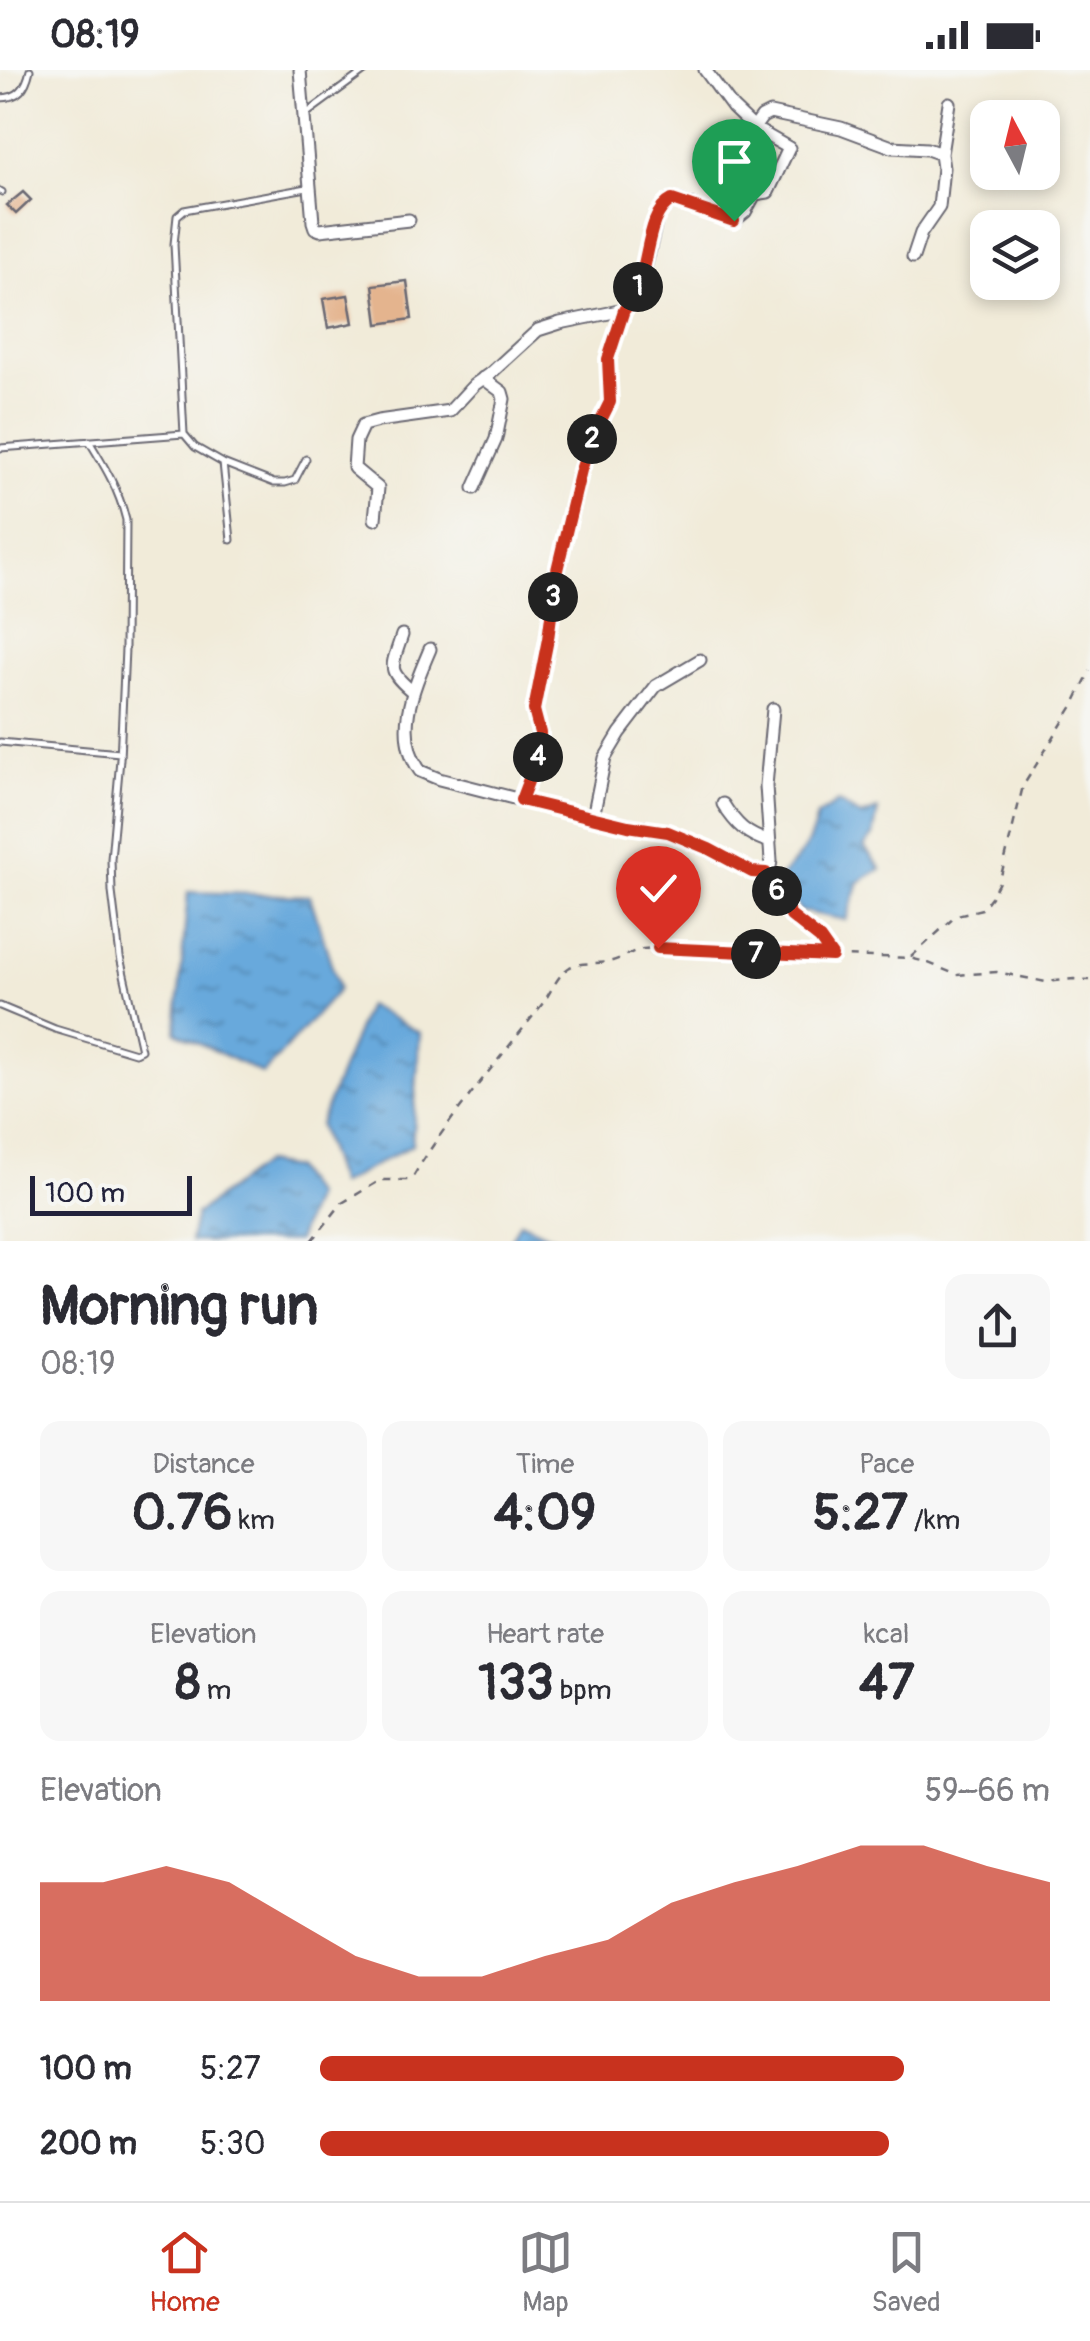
<!DOCTYPE html>
<meta charset="utf-8">
<style>
body{margin:0;font-family:Pangolin,sans-serif;background:#f7f7f7;color:#2b2b33;height:100vh;display:flex;flex-direction:column;font-size:38px;white-space:nowrap}
*{box-sizing:border-box;margin:0}
p{font-size:32px;color:#7c7c81}
.icon{flex:none;width:55px;height:55px;fill:none;stroke:currentColor;stroke-width:2;stroke-linecap:round;stroke-linejoin:round}
.map{position:relative;height:1171px;overflow:hidden}
.side{display:flex;flex-direction:column;background:#fff;flex:1}
.side>*{flex:none}
.needle{width:65px;rotate:353deg}
.tools{position:absolute;left:970px;top:30px;display:grid;gap:20px}
.tools a{display:grid;place-items:center;width:90px;height:90px;border-radius:20px;background:#fff;box-shadow:0 5px 15px #0003;font-size:50px}
.scale{position:absolute;left:30px;bottom:25px;width:162px;box-sizing:border-box;padding-left:10px;border:5px solid #22223b;border-top:0;font-size:28px;line-height:35px;white-space:nowrap;color:#22223b;-webkit-text-stroke:8px #f6f6f2;paint-order:stroke}
.pin{position:absolute;display:grid;place-items:center;width:85px;height:85px;color:#fff;margin:-102px -42px;border-radius:50% 50% 50% 0;rotate:-45deg;box-shadow:0 0 10px #0007}
.pin .icon{rotate:45deg}
.km{position:absolute;width:50px;height:50px;margin:-25px;border-radius:50%;background:#222;color:#fff;font-size:28px;line-height:50px;text-align:center}
.round{display:grid;place-items:center;flex:none;width:105px;height:105px;border-radius:20px;background:#f7f7f7}
.headline{display:flex;align-items:center;justify-content:space-between;height:170px;padding:0 40px}
h1{font-size:55px;font-weight:700;line-height:75px}
.figures{display:grid;grid-template-columns:repeat(3,1fr);gap:15px;height:170px;padding:10px 40px}
.figures div{display:grid;align-content:center;border-radius:20px;background:#f7f7f7;text-align:center}
.figures b{font-size:50px;font-weight:700}
.figures small{font-size:28px;font-weight:400}
.figures p{font-size:28px}
.chart{height:280px;padding:20px 40px}
.chart p{display:flex;justify-content:space-between}
.chart svg{width:100%;height:180px;margin-top:10px;fill:#c8321e;opacity:.7}
ul{padding:0 40px;list-style:none;font-size:32px}
li{display:grid;grid-template-columns:160px 120px 1fr;align-items:center;height:75px}
li i{height:25px;border-radius:12px;background:#c8321e}
.status{display:flex;justify-content:space-between;align-items:center;height:70px;padding:0 50px;background:#fff;direction:ltr}
.status svg{height:28px;fill:currentColor}
.dock{display:flex;justify-content:space-around;align-items:center;height:140px;border-top:2px solid #e1e1e2;background:#fff;font-size:28px;color:#7c7c81}
.dock a{display:grid;justify-items:center;gap:5px}
.dock .active{color:#c8321e}
.map>svg:first-child{display:block}
</style>
<div class="status"><b>08:19</b><svg viewBox="0 0 49 12"><path d="M0 12V9h3v3zM5 12V6h3v6zM10 12V3h3v9zM15 12V0h3v12zM26 1h20v11H26zM47 4h2v5h-2z"/></svg></div>
<div class="map">
<svg width="1090" height="1171" viewBox="0 0 1090 1171">
<defs>
<pattern id="water-ripples" width="26" height="14" patternUnits="userSpaceOnUse" patternTransform="scale(2.5)"><rect width="26" height="14" fill="#68a9dc"/><path d="M2 4q2-2 4 0t4 0M15 11q2-2 4 0t4 0" fill="none" stroke="#5589b4"/></pattern>
</defs>
<rect width="100%" height="100%" fill="#f6f6f2"/>
<filter id="ink" filterUnits="userSpaceOnUse"><feTurbulence type="fractalNoise" baseFrequency=".01" numOctaves="2"/><feDisplacementMap in="SourceGraphic" scale="20" xChannelSelector="R" yChannelSelector="G"/><feConvolveMatrix kernelMatrix="1 2 1 2 8 2 1 2 1" color-interpolation-filters="sRGB"/></filter>
<filter id="wash" filterUnits="userSpaceOnUse"><feTurbulence type="fractalNoise" baseFrequency=".0048" numOctaves="4" result="noise"/><feDisplacementMap in="SourceGraphic" scale="40" xChannelSelector="R" yChannelSelector="G"/><feGaussianBlur stdDeviation="2.25" result="paint"/><feColorMatrix in="noise" values="0 0 0 0 0 0 0 0 0 0 0 0 0 0 0 0 0 1.4 0 .05"/><feComposite in="paint" operator="in"/></filter>
<g filter="url(#wash)">
<rect width="100%" height="100%" fill="#f1ebd9"/>
<!-- water -->
<path fill="url(#water-ripples)" stroke="#45668c" stroke-width="2.5" d="M 838,732 L 861,746 L 878,740 L 873,766 L 864,777 L 881,799 L 859,812 L 846,850 L 800,841 L 780,807 C 801,786 811,775 817,746 Z
M 188,822 L 310,826 L 339,919 L 263,1004 L 176,962 Z
M 367,935 L 420,963 L 412,1075 L 339,1115 L 319,1055 Z
M 264,1093 L 293,1098 L 314,1126 L 297,1171 L 190,1171 L 196,1144 Z
M 520,1152 L 561,1171 L 510,1171 Z"/>
<g id="blocks">
<!-- building -->
<path fill="#e4b48e" d="M 23,122 L 31,130 L 16,144 L 7,135 Z
M 407,211 L 412,249 L 378,254 L 373,215 Z
M 348,225 L 353,253 L 328,258 L 323,229 Z"/>
</g>
</g>
<g filter="url(#ink)">
<use href="#blocks" fill-opacity="0" stroke="#6a6872" stroke-width="2.5"/>
<g fill="none" stroke-linecap="round" stroke-linejoin="round">
<!-- lane casing -->
<g stroke="#6a6872" stroke-width="9">
<path id="lane" d="M 0,28 C 19,28 26,18 30,0
M 306,44 L 366,0
M 0,121 L 2,122
M 0,378 L 184,364
M 306,389 L 295,410 L 285,413 L 274,413 L 223,393 L 195,377 L 184,364 L 174,174 L 177,146 L 184,140 L 307,118
M 223,393 L 231,470
M 0,672 L 120,683
M 0,936 L 55,959 L 135,983 L 141,980 L 120,887 L 112,822 L 111,789 L 120,689 L 125,579 L 126,450 C 119,420 105,397 89,371"/>
</g>
<!-- street casing -->
<g stroke="#6a6872" stroke-width="15">
<path id="street" d="M 300,0 L 313,152 L 315,158 L 320,160 L 409,150
M 754,58 L 762,47 L 770,43 L 841,58 L 892,77 L 927,79 L 941,84 L 943,98 L 939,137 L 921,163 L 913,187
M 941,84 L 949,33
M 474,418 L 496,369 L 504,329 L 502,322 L 483,308
M 375,449 L 378,418 L 354,398 L 356,370 L 363,355 L 378,351 L 450,341 L 474,315 L 492,302 L 538,260 L 560,253 L 624,240 C 647,218 649,169 660,139 L 669,131 L 680,131 L 734,151 L 745,142 L 755,124 L 768,122 L 789,78 L 754,58 L 733,38 L 705,0
M 402,565 C 392,597 385,599 413,622
M 430,579 C 414,617 393,663 420,701 L 439,709 L 521,730 L 628,755 L 668,762 L 760,804 L 769,802 L 771,791 L 766,716 L 773,639
M 521,730 L 540,680 L 540,663 L 534,640 L 548,569 L 557,500 L 581,400 L 592,368 L 610,332 L 608,289 L 624,240
M 723,734 C 736,755 747,765 770,772
M 593,747 L 605,688 L 620,663 L 656,616 L 700,590"/>
</g>
<!-- path -->
<path stroke="#6a6872" stroke-width="2.5" stroke-dasharray="8 8" stroke-linecap="butt" d="M 772,813 L 791,846 L 820,869 L 833,886
M 911,887 L 957,845 L 982,839 L 991,827 L 1000,810 L 1023,716 L 1073,636 L 1090,601
M 312,1171 L 342,1133 L 381,1110 L 411,1110 C 448,1047 498,992 543,933 C 551,922 558,904 570,897 C 581,892 596,894 608,892 C 621,890 630,881 643,879 C 671,876 699,882 727,883 C 788,885 849,886 910,888 L 926,892 L 957,905 L 997,902 L 1046,912 L 1074,909 L 1090,910"/>
<!-- lane -->
<use href="#lane" stroke="#fff" stroke-width="5"/>
<!-- street -->
<use href="#street" stroke="#fff" stroke-width="11"/>
</g>
</g>
<g fill="none" stroke-linecap="round" stroke-linejoin="round" filter="url(#ink)">
<!-- route casing -->
<g stroke="#fff" stroke-width="20">
<path id="route" d="M 658,878 L 832,886 L 820,869 L 791,846 L 766,803 L 752,802 L 709,779 L 668,762 L 628,756 L 521,730 L 540,680 L 540,663 L 534,640 L 548,569 L 557,500 L 581,400 L 592,368 L 610,332 L 608,289 L 624,240 C 652,214 641,145 672,130 L 734,151"/>
</g>
<!-- route -->
<use href="#route" stroke="#c8321e" stroke-width="12"/>
</g>
</svg>
<div class="tools">
<a><svg class="needle" viewBox="-14 -14 28 28"><path d="M0-13l5 13h-10z" fill="#e53935"/><path d="M0 13l5-13h-10z" fill="#7c7c81"/></svg></a>
<a><svg class="icon" aria-label="layers" viewBox="0 0 24 24"><path d="M12 4l9 5-9 5-9-5zM3 14l9 5 9-5"/></svg></a>
</div>
<div class="scale">100 m</div>
<div class="pin" style="left:734px;top:151px;background:#1e9e55"><svg class="icon" aria-label="arrive" viewBox="0 0 24 24"><path d="M6 21V4h12l-3 4 3 4H6"/></svg></div>
<div class="pin" style="left:658px;top:878px;background:#d93025"><svg class="icon" aria-label="check" viewBox="0 0 24 24"><path d="M5 12l5 5 9-10"/></svg></div>
<b class="km" style="left:638px;top:217px">1</b>
<b class="km" style="left:592px;top:369px">2</b>
<b class="km" style="left:553px;top:527px">3</b>
<b class="km" style="left:538px;top:687px">4</b>
<b class="km" style="left:777px;top:821px">6</b>
<b class="km" style="left:756px;top:884px">7</b>
</div>
<section class="side">
<div class="headline"><div><h1>Morning run</h1><p>08:19</p></div><a class="round"><svg class="icon" aria-label="share" viewBox="0 0 24 24"><path d="M12 15V3M7 8l5-5 5 5M5 13v7h14v-7"/></svg></a></div>
<div class="figures">
<div><p>Distance</p><b>0.76<small> km</small></b></div>
<div><p>Time</p><b>4:09</b></div>
<div><p>Pace</p><b>5:27<small> /km</small></b></div>
</div>
<div class="figures">
<div><p>Elevation</p><b>8<small> m</small></b></div>
<div><p>Heart rate</p><b>133<small> bpm</small></b></div>
<div><p>kcal</p><b>47</b></div>
</div>
<div class="chart"><p><span>Elevation</span>59–66 m</p>
<svg viewBox="0 0 160 44" preserveAspectRatio="none"><path d="M0 44V15L10 15L20 11L30 15L40 24L50 33L60 38L70 38L80 33L90 29L100 20L110 15L120 11L130 6L140 6L150 11L160 15V44z"/></svg>
</div>
<ul>
<li><b>100 m</b>5:27<i style="width:80%"></i></li>
<li><b>200 m</b>5:30<i style="width:78%"></i></li>
</ul>
</section>
<nav class="dock">
<a class="active"><svg class="icon" aria-label="home" viewBox="0 0 24 24"><path d="M3 11l9-7 9 7M6 9v11h12V9"/></svg>Home</a>
<a><svg class="icon" aria-label="map" viewBox="0 0 24 24"><path d="M3 6l6-2 6 2 6-2v14l-6 2-6-2-6 2zM9 4v14M15 6v14"/></svg>Map</a>
<a><svg class="icon" aria-label="saved" viewBox="0 0 24 24"><path d="M7 4h10v16l-5-4-5 4z"/></svg>Saved</a>
</nav>
